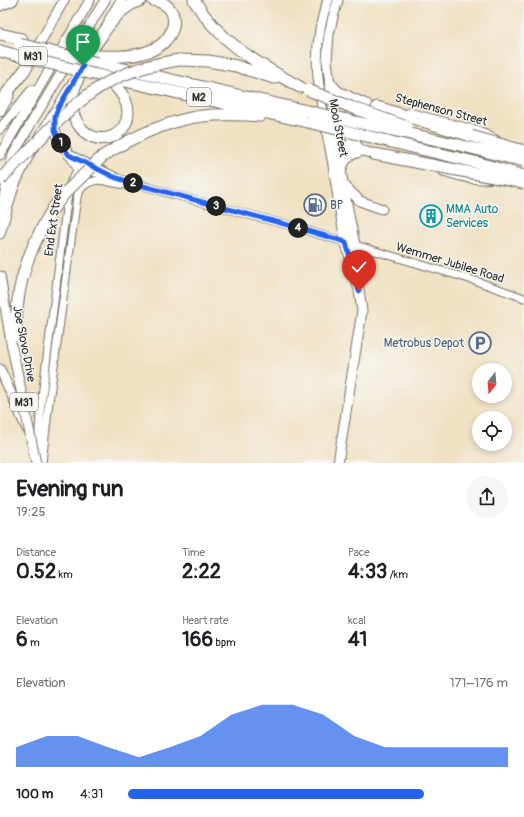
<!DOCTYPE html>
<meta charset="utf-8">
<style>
body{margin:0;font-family:Pangolin,sans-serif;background:#f6f6f6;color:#202124;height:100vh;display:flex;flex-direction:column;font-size:15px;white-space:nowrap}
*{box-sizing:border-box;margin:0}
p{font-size:13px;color:#757577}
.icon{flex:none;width:22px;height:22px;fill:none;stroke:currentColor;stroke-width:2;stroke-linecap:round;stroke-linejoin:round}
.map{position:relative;height:463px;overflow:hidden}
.drawer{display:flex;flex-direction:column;background:#fff;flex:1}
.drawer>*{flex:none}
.needle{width:26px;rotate:196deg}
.tools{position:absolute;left:472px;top:363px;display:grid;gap:8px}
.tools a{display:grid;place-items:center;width:40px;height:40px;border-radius:50%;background:#fff;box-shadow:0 2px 6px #0003;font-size:20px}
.pin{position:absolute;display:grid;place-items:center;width:34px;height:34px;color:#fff;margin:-41px -17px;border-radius:50% 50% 50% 0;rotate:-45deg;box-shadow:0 0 4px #0007}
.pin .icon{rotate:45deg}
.km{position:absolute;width:20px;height:20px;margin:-10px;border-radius:50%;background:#222;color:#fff;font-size:11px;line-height:20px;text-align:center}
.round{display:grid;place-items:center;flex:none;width:42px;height:42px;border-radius:21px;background:#f6f6f6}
.overview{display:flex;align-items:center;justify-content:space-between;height:68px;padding:0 16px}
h1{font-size:22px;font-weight:700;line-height:30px}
.metrics{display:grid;grid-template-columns:repeat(3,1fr);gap:6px;height:68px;padding:4px 16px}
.metrics div{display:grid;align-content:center}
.metrics b{font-size:20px;font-weight:700}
.metrics small{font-size:11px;font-weight:400}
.metrics p{font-size:11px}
.chart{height:112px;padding:8px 16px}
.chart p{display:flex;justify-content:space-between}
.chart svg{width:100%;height:72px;margin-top:4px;fill:#2563eb;opacity:.7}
ul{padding:0 16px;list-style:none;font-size:13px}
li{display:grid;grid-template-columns:64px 48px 1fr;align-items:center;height:30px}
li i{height:10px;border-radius:5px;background:#2563eb}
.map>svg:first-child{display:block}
</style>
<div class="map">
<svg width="524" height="463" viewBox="0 0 524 463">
<rect width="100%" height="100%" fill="#f6f6f2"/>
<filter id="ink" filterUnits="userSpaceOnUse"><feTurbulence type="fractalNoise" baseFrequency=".025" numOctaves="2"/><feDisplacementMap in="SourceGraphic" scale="8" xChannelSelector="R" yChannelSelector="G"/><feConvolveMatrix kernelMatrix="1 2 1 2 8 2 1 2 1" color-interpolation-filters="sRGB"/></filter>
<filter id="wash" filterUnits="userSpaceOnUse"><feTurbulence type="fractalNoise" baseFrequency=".012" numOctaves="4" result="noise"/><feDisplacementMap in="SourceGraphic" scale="16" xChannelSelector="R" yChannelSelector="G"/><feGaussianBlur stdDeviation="0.9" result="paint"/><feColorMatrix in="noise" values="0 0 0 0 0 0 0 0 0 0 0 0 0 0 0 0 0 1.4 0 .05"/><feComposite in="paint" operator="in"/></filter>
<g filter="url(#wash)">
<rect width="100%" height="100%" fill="#f0e1c3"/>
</g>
<g filter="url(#ink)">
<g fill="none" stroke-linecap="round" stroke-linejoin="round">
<!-- minor casing -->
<g stroke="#706b60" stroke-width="9">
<path id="minor" d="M 409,112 L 473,129 L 488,135 L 497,140
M 443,172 C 459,177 474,182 491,179
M 37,455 L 41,404 L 67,201 L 71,181 L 78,169 L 114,177 L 175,195 L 288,225 L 476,281 L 524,298
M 42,463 L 49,402 L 77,197 C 80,186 88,181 100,180 L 130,186"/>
</g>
<!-- major casing -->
<g stroke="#706b60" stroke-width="11">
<path id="major" d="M 328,0 C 306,58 323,107 333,165 C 337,190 340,217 346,243 C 350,258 355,274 359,290 C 360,297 361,304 362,311 L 338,463
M 338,0 L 333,17 L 329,34 L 327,61 L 343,184 L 355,245 L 352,259
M 109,20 L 121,0
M 28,64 L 64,0
M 329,81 L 338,91 L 366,104
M 73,83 C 67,93 58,104 55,116 C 50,138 71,151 78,169 C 80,175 79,184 79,191
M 0,112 L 9,96
M 0,129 L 32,90
M 39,137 L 55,112
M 334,142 L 374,154
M 361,150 C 348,137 341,125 354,108 L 367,104
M 0,155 L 90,0
M 69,155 L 114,177
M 342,168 C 346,157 352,154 363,151
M 344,185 L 360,201 L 382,209
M 0,215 L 13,155 L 32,122 L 105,0
M 0,234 L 14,186 L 31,151
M 0,276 L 11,342
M 0,369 L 27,429"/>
</g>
<!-- highway casing -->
<g stroke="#706b60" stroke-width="13">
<path id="highway" d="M 194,0 C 219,42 258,64 300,87
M 0,5 L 12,0
M 0,34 L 22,39
M 0,51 L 15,55
M 89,54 C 104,33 116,8 141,0
M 100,56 C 118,57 140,57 156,48 C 178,36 182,5 153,0
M 179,60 L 208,61 L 236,66 L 274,78
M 98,63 L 307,111
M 83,66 C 79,76 74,87 72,98 C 71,108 74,119 80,127 C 108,161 157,113 105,78
M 89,73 L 308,122
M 0,102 L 27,67
M 377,107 L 471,136
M 374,154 L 436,166
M 103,156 C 129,139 159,125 190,118 C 208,114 241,114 260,116
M 18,360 C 11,301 23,257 54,207"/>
</g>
<!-- minor -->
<use href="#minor" stroke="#fff" stroke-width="7"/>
<!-- major -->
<use href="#major" stroke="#fff" stroke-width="9"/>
<!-- highway -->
<use href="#highway" stroke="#fff" stroke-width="11"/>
<!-- major-bridge casing -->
<g stroke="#706b60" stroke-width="11" stroke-linecap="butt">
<path id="major-bridge" d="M 11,342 L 36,463"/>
</g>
<!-- highway-bridge casing -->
<g stroke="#706b60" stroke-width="13" stroke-linecap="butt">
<path id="highway-bridge" d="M 19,44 L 98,63
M 15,55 L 89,73
M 308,90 L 351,107 L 407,127
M 307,111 L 455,144 L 524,161
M 308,122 L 479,163 L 524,176
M 471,136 L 524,151
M 436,166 L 524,183
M 0,180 C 14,165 29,151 43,136 C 67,112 91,88 123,75 C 141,67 160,63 179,60
M 54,207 L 65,193 L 103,156"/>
</g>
<!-- major-bridge -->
<use href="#major-bridge" stroke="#fff" stroke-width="9"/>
<!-- highway-bridge -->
<use href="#highway-bridge" stroke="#fff" stroke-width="11"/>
</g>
</g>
<g fill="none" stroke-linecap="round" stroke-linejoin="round" filter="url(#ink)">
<!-- route casing -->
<g stroke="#fff" stroke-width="8">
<path id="route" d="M 83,66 L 58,108 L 55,116 L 55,130 L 61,144 L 69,155 L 114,177 L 136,184 L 288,225 L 346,242 L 359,291"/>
</g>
<!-- route -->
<use href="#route" stroke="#2563eb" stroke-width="5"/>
</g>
<!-- icons -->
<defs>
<g id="fuel-ring" transform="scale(1.15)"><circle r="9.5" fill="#f6f6f2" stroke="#5c6f8a" stroke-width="1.5"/><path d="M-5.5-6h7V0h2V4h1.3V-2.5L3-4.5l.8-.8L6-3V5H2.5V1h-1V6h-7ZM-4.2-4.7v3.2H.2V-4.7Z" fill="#5c6f8a"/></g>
<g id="building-ring" transform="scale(1.15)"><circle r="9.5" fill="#f6f6f2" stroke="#0f9aa8" stroke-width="1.5"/><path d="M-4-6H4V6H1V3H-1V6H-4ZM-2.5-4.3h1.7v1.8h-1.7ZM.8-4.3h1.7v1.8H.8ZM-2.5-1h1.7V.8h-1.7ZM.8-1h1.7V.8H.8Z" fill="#0f9aa8"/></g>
<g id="parking-ring" transform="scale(1.15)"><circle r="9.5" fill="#f6f6f2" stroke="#5c6f8a" stroke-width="1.5"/><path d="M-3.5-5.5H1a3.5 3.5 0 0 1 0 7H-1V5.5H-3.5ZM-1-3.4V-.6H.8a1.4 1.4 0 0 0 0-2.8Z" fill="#5c6f8a"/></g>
</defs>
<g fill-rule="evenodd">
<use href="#fuel-ring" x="315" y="205"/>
<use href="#building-ring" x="431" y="216"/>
<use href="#parking-ring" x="480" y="343"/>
</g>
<g text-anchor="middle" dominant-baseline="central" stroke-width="3" stroke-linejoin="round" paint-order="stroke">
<!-- shield labels -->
<g fill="#f6f6f2" stroke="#686867" stroke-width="1">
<rect x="19" y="47" width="28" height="18" rx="3"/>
<rect x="187" y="88" width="24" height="18" rx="3"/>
<rect x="10" y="393" width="28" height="18" rx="3"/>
</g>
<g font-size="11" font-weight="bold" fill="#2b2b2b">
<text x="33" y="56">M31</text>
<text x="199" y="97">M2</text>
<text x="24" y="402">M31</text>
</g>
<!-- street labels -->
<g font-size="12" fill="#2b2b2b" stroke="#f6f6f2">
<text transform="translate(441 110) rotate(15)">Stephenson Street</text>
<text transform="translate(338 128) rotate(79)">Mooi Street</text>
<text transform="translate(54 220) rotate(-82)">End Ext Street</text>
<text transform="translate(450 263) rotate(17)">Wemmer Jubilee Road</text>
<text transform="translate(24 344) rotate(79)">Joe Slovo Drive</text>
</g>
<!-- service labels -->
<g font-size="12" fill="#4e5e75" stroke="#f6f6f2" text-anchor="start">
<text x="330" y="205">BP</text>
<text x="464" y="343" text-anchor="end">Metrobus Depot</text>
</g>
<!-- culture labels -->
<g font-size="12" fill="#0d838f" stroke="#f6f6f2" text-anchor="start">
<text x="446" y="209">MMA Auto<tspan x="446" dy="14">Services</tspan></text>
</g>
</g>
</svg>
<div class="tools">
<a><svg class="needle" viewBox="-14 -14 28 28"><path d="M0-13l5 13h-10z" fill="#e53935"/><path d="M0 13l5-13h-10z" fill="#757577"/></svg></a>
<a><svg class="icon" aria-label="locate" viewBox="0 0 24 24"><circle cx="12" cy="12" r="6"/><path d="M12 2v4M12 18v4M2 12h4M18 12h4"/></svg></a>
</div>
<div class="pin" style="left:83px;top:66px;background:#1e9e55"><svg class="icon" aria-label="arrive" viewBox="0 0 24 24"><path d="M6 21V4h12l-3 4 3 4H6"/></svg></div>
<div class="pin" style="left:359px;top:291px;background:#d93025"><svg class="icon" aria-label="check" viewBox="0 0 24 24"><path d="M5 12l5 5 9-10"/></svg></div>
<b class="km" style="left:61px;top:143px">1</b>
<b class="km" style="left:133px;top:183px">2</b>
<b class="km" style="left:216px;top:206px">3</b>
<b class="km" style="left:298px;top:228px">4</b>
</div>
<section class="drawer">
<div class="overview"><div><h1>Evening run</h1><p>19:25</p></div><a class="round"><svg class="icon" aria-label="share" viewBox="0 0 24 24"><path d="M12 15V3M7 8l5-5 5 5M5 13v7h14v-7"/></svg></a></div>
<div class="metrics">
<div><p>Distance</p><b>0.52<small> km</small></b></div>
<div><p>Time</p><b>2:22</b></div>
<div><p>Pace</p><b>4:33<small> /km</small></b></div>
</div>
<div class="metrics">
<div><p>Elevation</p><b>6<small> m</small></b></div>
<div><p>Heart rate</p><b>166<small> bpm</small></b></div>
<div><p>kcal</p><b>41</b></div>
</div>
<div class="chart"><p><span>Elevation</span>171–176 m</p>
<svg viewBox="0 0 160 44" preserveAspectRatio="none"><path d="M0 44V32L10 25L20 25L30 32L40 38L50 32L60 25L70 12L80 6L90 6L100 12L110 25L120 32L130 32L140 32L150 32L160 32V44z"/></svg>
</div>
<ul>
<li><b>100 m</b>4:31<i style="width:78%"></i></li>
</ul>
</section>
